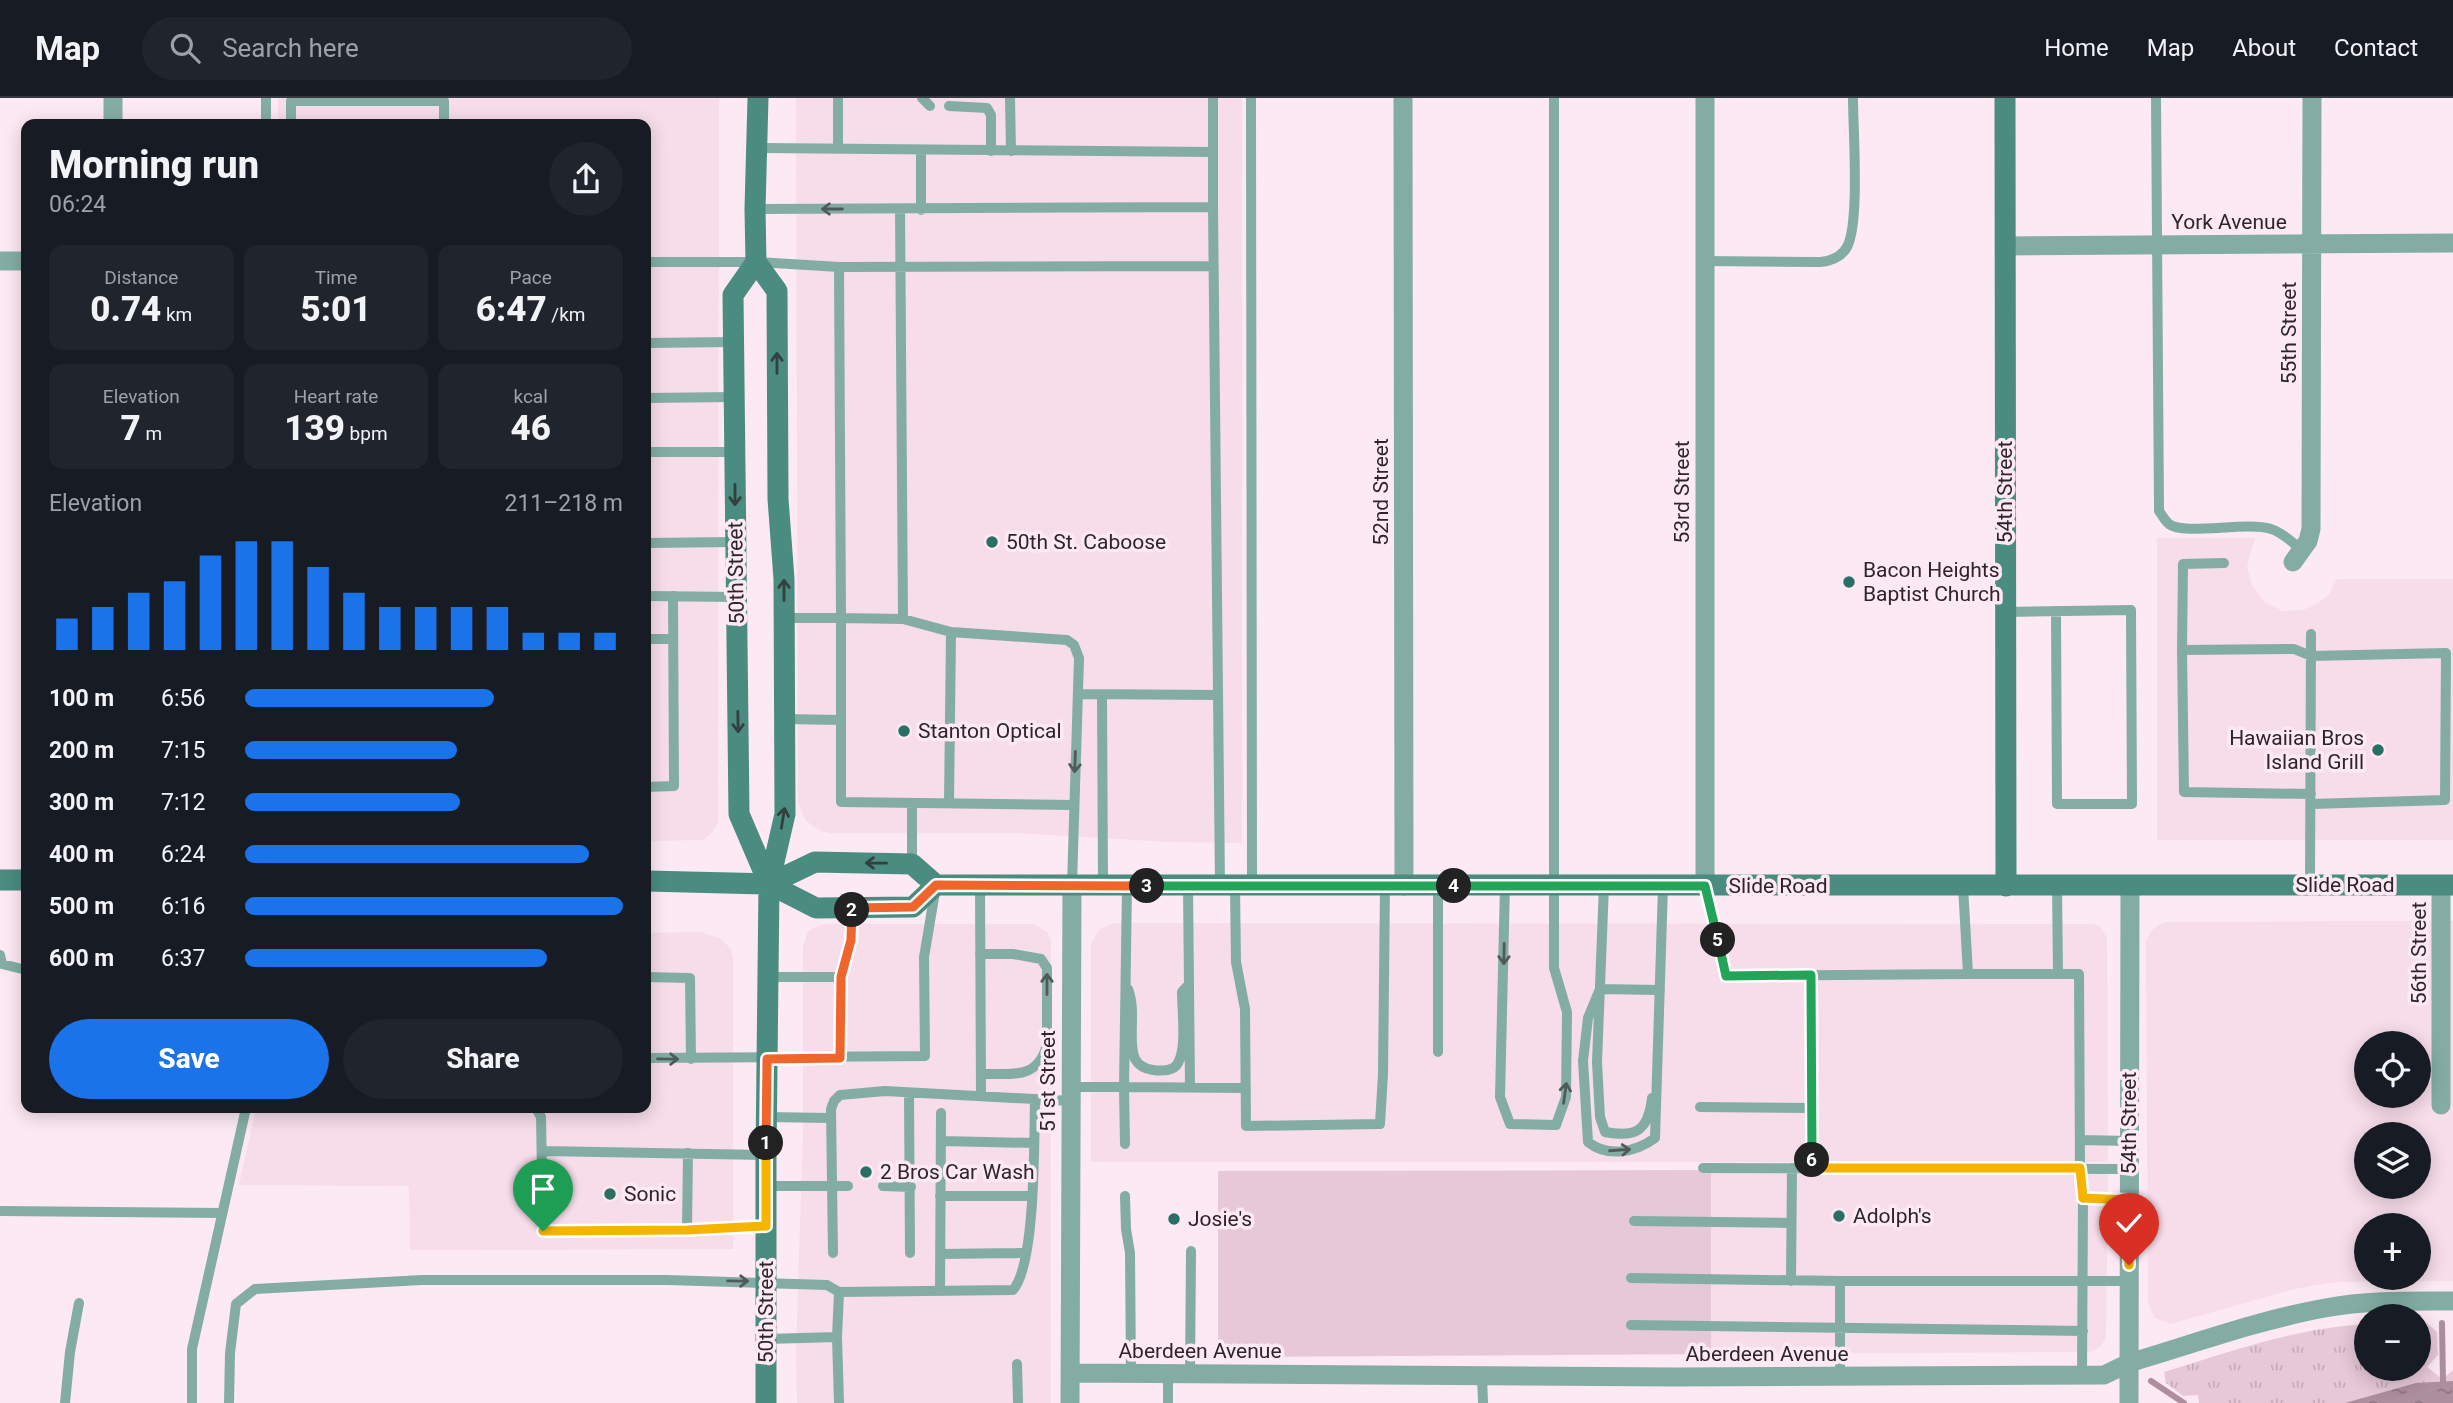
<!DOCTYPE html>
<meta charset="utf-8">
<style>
body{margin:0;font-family:Roboto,sans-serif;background:#20242c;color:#f1f3f6;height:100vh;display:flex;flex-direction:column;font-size:26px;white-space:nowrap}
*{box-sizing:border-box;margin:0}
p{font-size:23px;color:#9ea1a6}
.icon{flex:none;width:38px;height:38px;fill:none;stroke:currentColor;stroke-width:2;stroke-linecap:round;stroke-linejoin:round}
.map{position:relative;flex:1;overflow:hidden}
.panel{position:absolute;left:21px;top:21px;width:630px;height:994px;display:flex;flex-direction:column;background:#171b24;border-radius:14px;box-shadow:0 4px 18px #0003}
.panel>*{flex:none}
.fabs{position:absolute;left:2354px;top:933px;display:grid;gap:14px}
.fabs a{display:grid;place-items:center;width:77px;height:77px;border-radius:50%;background:#171b24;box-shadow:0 4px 18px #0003;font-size:35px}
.pin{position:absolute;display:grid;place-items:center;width:60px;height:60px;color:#fff;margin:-72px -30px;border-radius:50% 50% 50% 0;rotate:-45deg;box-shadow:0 0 7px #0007}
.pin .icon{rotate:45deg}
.km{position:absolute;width:35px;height:35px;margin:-18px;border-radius:50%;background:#222;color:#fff;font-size:19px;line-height:35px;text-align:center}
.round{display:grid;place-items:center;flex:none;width:74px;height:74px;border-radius:37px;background:#20242c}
.summary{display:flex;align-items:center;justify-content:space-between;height:119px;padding:0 28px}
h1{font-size:38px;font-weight:800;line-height:52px}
.figures{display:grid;grid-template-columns:repeat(3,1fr);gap:10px;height:119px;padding:7px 28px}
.figures div{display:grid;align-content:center;border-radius:14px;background:#20242c;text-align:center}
.figures b{font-size:35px;font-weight:800}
.figures small{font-size:19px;font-weight:400}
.figures p{font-size:19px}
.chart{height:196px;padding:14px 28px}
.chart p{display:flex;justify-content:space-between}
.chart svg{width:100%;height:126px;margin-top:7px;stroke:#1a73e8;stroke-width:6}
.button{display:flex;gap:14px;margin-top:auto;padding:14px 28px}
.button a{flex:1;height:80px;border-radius:42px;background:#1a73e8;color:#fff;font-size:28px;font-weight:800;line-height:80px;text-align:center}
.button a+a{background:#20242c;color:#f1f3f6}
ul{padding:0 28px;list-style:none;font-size:23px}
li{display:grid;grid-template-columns:112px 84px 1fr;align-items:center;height:52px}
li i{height:18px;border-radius:9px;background:#1a73e8}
header{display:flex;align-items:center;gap:42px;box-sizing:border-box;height:98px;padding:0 35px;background:#171b24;border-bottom:2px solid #363941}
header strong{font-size:33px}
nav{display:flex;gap:38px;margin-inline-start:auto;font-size:24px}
.search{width:490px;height:63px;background:#20242c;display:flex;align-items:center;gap:18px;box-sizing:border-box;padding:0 24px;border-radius:38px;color:#9ea1a6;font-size:26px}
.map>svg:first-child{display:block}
</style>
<header>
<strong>Map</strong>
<div class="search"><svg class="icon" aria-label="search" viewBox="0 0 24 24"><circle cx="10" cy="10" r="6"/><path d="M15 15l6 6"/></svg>Search here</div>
<nav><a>Home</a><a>Map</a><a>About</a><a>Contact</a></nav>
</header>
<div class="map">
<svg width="2453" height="1305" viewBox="0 0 2453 1305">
<defs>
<pattern id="park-tufts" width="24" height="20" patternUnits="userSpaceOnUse" patternTransform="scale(1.75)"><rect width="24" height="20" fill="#e6c8d8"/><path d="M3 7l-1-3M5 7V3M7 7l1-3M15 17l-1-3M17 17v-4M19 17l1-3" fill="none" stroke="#c6acb9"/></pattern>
<pattern id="water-ripples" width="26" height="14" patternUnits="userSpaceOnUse" patternTransform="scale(1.75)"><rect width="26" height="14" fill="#ad8e9f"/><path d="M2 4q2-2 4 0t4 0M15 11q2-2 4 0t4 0" fill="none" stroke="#8d7482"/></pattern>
</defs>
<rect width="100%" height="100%" fill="#fde9f3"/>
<!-- built -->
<path fill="#f7dcea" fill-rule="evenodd" d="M 278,0 L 719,0 L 718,725 L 712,735 L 703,742 L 646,743 L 646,26 L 278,26 Z
M 796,0 L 1242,0 L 1242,745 L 1168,744 L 1015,735 L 830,735 L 820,733 L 805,722 L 798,704 Z
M 2157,440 L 2255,440 L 2247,468 L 2251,486 L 2264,504 L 2283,513 L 2303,512 L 2317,506 L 2329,496 L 2337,481 L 2453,481 L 2453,742 L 2157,742 Z
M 2453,823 L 2453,1183 L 2337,1184 L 2299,1190 L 2170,1226 L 2155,1220 L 2148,1205 L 2146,843 L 2151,833 L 2160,826 L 2168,824 ZM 2366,945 L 2418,945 L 2418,998 L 2366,998 ZM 2366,1036 L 2418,1036 L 2418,1088 L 2366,1088 ZM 2366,1127 L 2418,1127 L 2418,1180 L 2366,1180 Z
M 1113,825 L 2094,826 L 2100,829 L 2107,840 L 2108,1064 L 1091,1064 L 1091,846 L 1099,832 Z
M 826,826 L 1034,826 L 1048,835 L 1051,844 L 1051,1305 L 797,1305 L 796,1251 L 803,1037 L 803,849 L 807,835 L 813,830 Z
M 701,834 L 721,841 L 731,851 L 733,860 L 733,1151 L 410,1152 L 409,1088 L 239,1087 L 256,1010 L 646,1010 L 646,835 Z
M 1711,1072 L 2108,1072 L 2106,1240 L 2100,1249 L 2089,1254 L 1711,1256 Z"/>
<!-- grass -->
<path fill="#e6c8d8" d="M 1711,1072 L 1711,1256 L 1218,1259 L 1218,1073 Z"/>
<!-- park -->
<path fill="url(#park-tufts)" d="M 2419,1225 L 2427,1225 L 2437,1234 L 2438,1257 L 2427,1269 L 2440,1279 L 2445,1279 L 2453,1272 L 2453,1305 L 2199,1305 L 2198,1297 L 2183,1298 L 2166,1285 L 2164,1274 C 2230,1254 2296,1230 2366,1226 L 2366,1270 L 2418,1270 Z"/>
<!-- water -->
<path fill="url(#water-ripples)" d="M 2453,1283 L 2453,1305 L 2345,1305 L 2416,1285 Z"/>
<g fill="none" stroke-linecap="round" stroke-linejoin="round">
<!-- stream -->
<path stroke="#ad8e9f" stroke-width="6" d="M 2442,1225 L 2443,1283
M 2151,1283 L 2184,1305"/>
<!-- lane -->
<path stroke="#83ada4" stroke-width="10" d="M 266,0 L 266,26
M 838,0 L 838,51
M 922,0 L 930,8
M 1010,0 L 1011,53
M 1213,0 L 1213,109
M 1251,0 L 1252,787
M 2156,0 L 2159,413 C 2162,417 2165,423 2169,426 C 2184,438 2246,423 2271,431 C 2282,434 2293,445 2302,452
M 949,8 L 987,10 L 991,17 L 991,53
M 291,26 L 291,3 L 444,3 L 444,26
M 757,50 L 1213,54
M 921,52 L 921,112
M 755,111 L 1213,109 L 1220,788
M 900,111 L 903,521
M 1705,163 L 1820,164 C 1831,163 1841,160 1847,149 C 1860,125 1853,31 1853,0
M 646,164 L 756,164 L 839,169 L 1213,168
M 839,169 L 841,520 L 903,521 L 951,534 L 1067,542 L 1074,547 L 1079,560 L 1072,787
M 646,245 L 733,244
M 646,300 L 734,299
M 646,354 L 735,354
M 646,445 L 735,444
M 646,498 L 736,499
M 2006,514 L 2131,512 L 2132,706 L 2057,706 L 2056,513
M 784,520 L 841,520 L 841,622
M 646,541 L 673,541
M 2182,552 L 2183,466 L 2224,465
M 1078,596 L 1218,597
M 1102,597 L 1103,787
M 784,621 L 841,622 L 841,704 L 1073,707
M 646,689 L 674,688 L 673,498
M 2311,696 L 2184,694 L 2182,552 L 2294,551 L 2311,558 L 2446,555 L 2445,702 L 2311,706
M 912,705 L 912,766
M 949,705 L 951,534
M 980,787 L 981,998
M 1505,787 L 1500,999 L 1510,1026 L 1556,1027 L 1566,999 L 1567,914 L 1554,870 L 1554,0
M 1604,787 L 1597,964 L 1600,1019 L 1605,1034 C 1636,1040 1648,1033 1652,1000
M 2310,787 L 2311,536
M 1188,788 L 1190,989
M 1235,788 L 1236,864 L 1245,911 L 1246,1028 L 1380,1026 L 1383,976 L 1385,788
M 1438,788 L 1438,954
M 1705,788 L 1726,878 L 1968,876
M 1963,788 L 1968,876 L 2058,876 L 2057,787
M 980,856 L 1013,856 L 1041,861 L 1047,870 L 1047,947 C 1037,983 1011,975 981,976
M 0,857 L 2,866 L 22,871
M 2058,876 L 2079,876 L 2080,1070 L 2083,1101
M 1811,877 L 1812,1070
M 646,879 L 690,880 L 691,961
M 768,879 L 841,879 L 840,960
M 841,879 L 851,842 L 852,810
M 1128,891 C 1137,914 1127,944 1135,961 C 1139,968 1146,971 1153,972 C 1161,973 1174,973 1178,965 C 1187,949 1182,912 1182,894 L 1189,886
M 1600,891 L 1588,920 L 1583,963 L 1588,1044 C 1608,1060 1636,1054 1655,1040 L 1663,788
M 1600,891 L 1660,892
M 646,960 L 925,958 L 924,859 L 935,794
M 1071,989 L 1124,989 L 1127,788
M 909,995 L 910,1155
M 1700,1009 L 1812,1010
M 536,1010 L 541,1019 L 543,1133 L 687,1132 L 766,1128
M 766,1019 L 831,1020
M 2080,1042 L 2129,1043
M 941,1043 L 1034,1045
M 1125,1046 L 1124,989 L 1246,990
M 543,1053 L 766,1057
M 1703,1070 L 2129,1071
M 766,1088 L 848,1088
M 883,1088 L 911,1089
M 940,1098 L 1031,1098
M 1125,1098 L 1126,1131 L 1130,1155 L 1131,1275
M 0,1113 L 222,1115
M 1634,1123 L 1791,1125
M 687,1132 L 688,1055
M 833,1155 L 831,1011 L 834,1003 L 840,997 L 885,993 L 1071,1003
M 940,1156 L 1026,1155
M 1631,1180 L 1840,1183
M 1791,1183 L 1792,1070
M 940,1193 L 941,1015
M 1631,1227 L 2083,1233
M 837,1239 L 839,1305
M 766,1241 L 837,1239 L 839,1194
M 1017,1266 L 1018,1305
M 1190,1276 L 1191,1153
M 2082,1277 L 2083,1101 L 2129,1102
M 1482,1278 L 1483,1305
M 1840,1278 L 1840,1183 L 2128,1183
M 65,1305 L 70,1254 L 79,1205
M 192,1305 L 192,1251 L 246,1010
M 229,1305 L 230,1255 L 236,1206 L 255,1191 L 422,1182 L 667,1182 L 827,1187 L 839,1194 L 1013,1192 C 1036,1166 1034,1040 1035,1001
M 1168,1305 L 1168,1275"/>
<!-- street -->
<path stroke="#83ada4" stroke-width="19" d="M 113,0 L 113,26
M 1403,0 L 1404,788
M 1705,0 L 1705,788
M 2005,148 L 2453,145
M 0,163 L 26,163
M 2293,464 L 2308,443 L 2311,431 L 2312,0
M 2441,787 L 2441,1007
M 1070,1275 L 1673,1279 L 2104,1277 L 2129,1265 C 2193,1246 2259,1222 2325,1210 C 2367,1202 2410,1203 2453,1203
M 1070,1305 L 1072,788
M 2129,1305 L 2130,787"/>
<!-- secondary -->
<path stroke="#4a8c80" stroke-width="21" d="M 758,0 L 755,111 L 756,164 L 777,193 L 778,401 L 784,481 L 785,716 L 769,786 L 766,1057 L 766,1305
M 2005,0 L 2006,788
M 756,164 L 733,197 L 739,716 L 769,786
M 0,782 L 26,782
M 646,783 L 769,786 L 816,810 L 913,809 L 936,787
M 769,786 L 815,764 L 912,766 L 936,787 L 2453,787"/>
</g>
<!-- one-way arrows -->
<defs><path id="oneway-shaft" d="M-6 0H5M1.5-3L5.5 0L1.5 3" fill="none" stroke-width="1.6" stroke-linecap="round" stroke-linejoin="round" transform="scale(1.75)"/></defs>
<g stroke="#4f5b5a">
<use href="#oneway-shaft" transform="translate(832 111) rotate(-180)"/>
<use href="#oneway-shaft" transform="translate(1075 664) rotate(92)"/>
<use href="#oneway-shaft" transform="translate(1504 856) rotate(91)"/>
<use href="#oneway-shaft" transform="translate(1047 886) rotate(-90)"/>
<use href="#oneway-shaft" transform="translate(668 961) rotate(1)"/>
<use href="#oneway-shaft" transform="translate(1565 995) rotate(-82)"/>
<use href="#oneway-shaft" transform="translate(1620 1052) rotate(-4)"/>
<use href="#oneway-shaft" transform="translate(738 1183) rotate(1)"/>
</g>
<g stroke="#343f3f">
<use href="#oneway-shaft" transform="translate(777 265) rotate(-90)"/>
<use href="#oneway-shaft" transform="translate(735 397) rotate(90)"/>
<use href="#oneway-shaft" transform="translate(784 492) rotate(-90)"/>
<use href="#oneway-shaft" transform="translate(738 624) rotate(89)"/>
<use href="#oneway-shaft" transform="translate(783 720) rotate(-81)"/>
<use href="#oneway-shaft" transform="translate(876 765) rotate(-179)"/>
</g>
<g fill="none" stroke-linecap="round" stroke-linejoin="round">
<!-- split-1 casing -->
<g stroke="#fff" stroke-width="14">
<path id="split-1" d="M 543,1133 L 687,1132 L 766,1128 L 766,1045"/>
</g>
<!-- split-2 casing -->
<g stroke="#fff" stroke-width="14">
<path id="split-2" d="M 766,1045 L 767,961 L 840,960 L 841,879 L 851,842 L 852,812"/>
</g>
<!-- split-3 casing -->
<g stroke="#fff" stroke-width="14">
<path id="split-3" d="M 852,812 L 852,810 L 913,809 L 936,787 L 1147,788"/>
</g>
<!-- split-4 casing -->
<g stroke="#fff" stroke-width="14">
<path id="split-4" d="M 1147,788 L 1454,788"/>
</g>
<!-- split-5 casing -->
<g stroke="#fff" stroke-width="14">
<path id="split-5" d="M 1454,788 L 1705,788 L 1718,842"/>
</g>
<!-- split-6 casing -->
<g stroke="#fff" stroke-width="14">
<path id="split-6" d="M 1718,842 L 1726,878 L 1811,877 L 1812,1062"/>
</g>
<!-- split-7 casing -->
<g stroke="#fff" stroke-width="14">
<path id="split-7" d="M 1812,1062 L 1812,1070 L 2080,1070 L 2083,1100"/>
</g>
<!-- split-8 casing -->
<g stroke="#fff" stroke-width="14">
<path id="split-8" d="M 2083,1100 L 2129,1102 L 2129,1167"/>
</g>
<!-- split-1 -->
<use href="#split-1" stroke="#f5b400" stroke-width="9"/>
<!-- split-2 -->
<use href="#split-2" stroke="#f0652b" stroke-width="9"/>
<!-- split-3 -->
<use href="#split-3" stroke="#f0652b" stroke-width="9"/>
<!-- split-4 -->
<use href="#split-4" stroke="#22a559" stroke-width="9"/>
<!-- split-5 -->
<use href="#split-5" stroke="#22a559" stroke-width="9"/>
<!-- split-6 -->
<use href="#split-6" stroke="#22a559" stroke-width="9"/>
<!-- split-7 -->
<use href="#split-7" stroke="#f5b400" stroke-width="9"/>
<!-- split-8 -->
<use href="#split-8" stroke="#f5b400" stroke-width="9"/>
</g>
<!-- markers -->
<g fill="#296f64" stroke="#fde9f3" stroke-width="2.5">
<circle cx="992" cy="444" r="7"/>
<circle cx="1849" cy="484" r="7"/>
<circle cx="904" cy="633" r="7"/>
<circle cx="2378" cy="652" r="7"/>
<circle cx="866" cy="1074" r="7"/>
<circle cx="610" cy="1096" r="7"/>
<circle cx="1839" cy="1118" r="7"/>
<circle cx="1174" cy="1121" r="7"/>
</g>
<g text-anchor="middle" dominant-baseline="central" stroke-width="7" stroke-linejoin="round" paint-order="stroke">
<!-- street labels -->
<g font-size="21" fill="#2d2529" stroke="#fde9f3">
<text x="2229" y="124">York Avenue</text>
<text transform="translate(2289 235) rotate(-90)">55th Street</text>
<text transform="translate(1381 394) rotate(-90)">52nd Street</text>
<text transform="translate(1682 394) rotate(-90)">53rd Street</text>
<text transform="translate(2005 394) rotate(-90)">54th Street</text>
<text transform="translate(736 475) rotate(-91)">50th Street</text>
<text x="2345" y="787">Slide Road</text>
<text x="1778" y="788">Slide Road</text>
<text transform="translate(2419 855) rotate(-90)">56th Street</text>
<text transform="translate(1048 983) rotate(-90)">51st Street</text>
<text transform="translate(2129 1025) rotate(-90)">54th Street</text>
<text transform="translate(766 1214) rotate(-90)">50th Street</text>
<text x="1200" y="1253">Aberdeen Avenue</text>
<text x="1767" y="1256">Aberdeen Avenue</text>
</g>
<!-- poi labels -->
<g font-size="21" fill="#2d2529" stroke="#fde9f3" text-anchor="start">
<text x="1006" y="444">50th St. Caboose</text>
<text x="1863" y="472">Bacon Heights<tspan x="1863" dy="24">Baptist Church</tspan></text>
<text x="918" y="633">Stanton Optical</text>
<text x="2364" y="640" text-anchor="end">Hawaiian Bros<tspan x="2364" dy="24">Island Grill</tspan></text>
<text x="880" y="1074">2 Bros Car Wash</text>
<text x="624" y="1096">Sonic</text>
<text x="1853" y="1118">Adolph's</text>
<text x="1188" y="1121">Josie's</text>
</g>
</g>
</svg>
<div class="fabs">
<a><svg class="icon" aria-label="locate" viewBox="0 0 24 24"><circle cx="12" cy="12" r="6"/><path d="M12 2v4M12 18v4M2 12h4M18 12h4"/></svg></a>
<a><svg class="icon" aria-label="layers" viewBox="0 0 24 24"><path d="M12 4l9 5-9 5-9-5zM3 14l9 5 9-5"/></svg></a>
<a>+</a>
<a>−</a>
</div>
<div class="pin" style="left:543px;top:1133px;background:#1e9e55"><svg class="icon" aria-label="arrive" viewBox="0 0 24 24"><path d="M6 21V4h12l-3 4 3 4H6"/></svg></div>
<div class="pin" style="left:2129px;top:1167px;background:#d93025"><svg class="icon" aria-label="check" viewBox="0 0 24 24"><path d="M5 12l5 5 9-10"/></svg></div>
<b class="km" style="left:766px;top:1045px">1</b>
<b class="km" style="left:852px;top:812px">2</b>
<b class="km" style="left:1147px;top:788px">3</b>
<b class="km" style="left:1454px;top:788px">4</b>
<b class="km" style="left:1718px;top:842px">5</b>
<b class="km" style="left:1812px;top:1062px">6</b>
<section class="panel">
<div class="summary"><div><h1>Morning run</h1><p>06:24</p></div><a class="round"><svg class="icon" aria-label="share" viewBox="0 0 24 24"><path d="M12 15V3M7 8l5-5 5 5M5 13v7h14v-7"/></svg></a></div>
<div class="figures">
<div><p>Distance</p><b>0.74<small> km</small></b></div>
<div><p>Time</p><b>5:01</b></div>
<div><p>Pace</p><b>6:47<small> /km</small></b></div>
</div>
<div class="figures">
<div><p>Elevation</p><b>7<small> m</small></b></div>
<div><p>Heart rate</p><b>139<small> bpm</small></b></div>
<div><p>kcal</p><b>46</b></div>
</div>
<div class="chart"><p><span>Elevation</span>211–218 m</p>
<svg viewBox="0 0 160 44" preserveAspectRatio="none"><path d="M5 44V33M15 44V29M25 44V24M35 44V20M45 44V11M55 44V6M65 44V6M75 44V15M85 44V24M95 44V29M105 44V29M115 44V29M125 44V29M135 44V38M145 44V38M155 44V38"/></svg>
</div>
<ul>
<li><b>100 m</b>6:56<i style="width:66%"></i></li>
<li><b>200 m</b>7:15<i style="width:56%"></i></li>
<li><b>300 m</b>7:12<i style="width:57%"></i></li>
<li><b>400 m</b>6:24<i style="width:91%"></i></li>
<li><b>500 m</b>6:16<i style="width:100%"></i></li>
<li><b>600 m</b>6:37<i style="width:80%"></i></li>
</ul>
<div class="button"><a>Save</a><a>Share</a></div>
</section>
</div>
